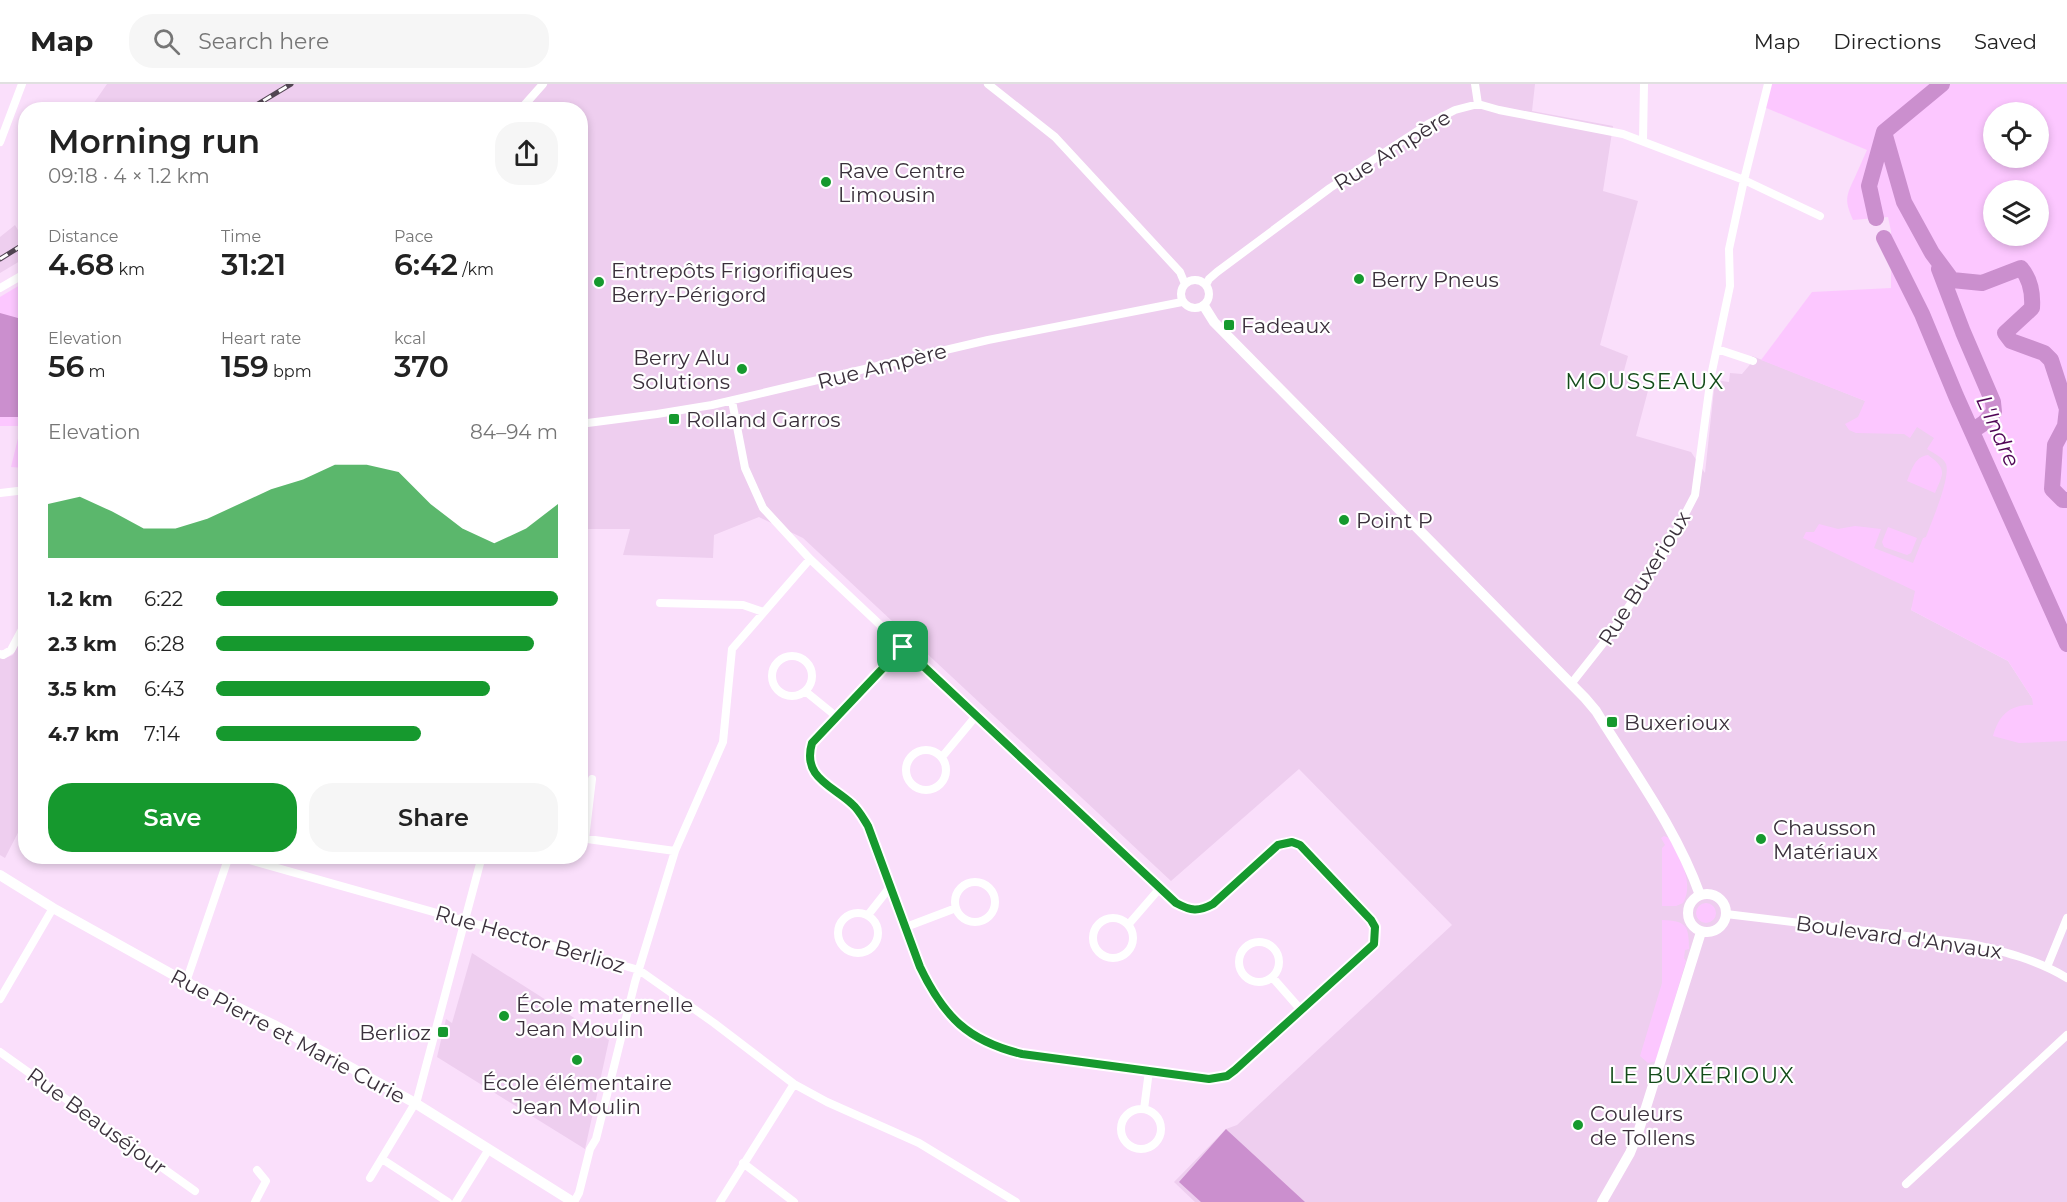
<!DOCTYPE html>
<meta charset="utf-8">
<style>
body{margin:0;font-family:Montserrat,sans-serif;background:#f6f6f6;color:#222;height:100vh;display:flex;flex-direction:column;font-size:22px;white-space:nowrap}
*{box-sizing:border-box;margin:0}
p{font-size:20px;color:#767676}
.icon{flex:none;width:33px;height:33px;fill:none;stroke:currentColor;stroke-width:2;stroke-linecap:round;stroke-linejoin:round}
.map{position:relative;flex:1;overflow:hidden}
.panel{position:absolute;left:18px;top:18px;width:570px;height:762px;display:flex;flex-direction:column;background:#fff;border-radius:24px;box-shadow:0 3px 9px #0003}
.panel>*{flex:none}
.tools{position:absolute;left:1983px;top:18px;display:grid;gap:12px}
.tools a{display:grid;place-items:center;width:66px;height:66px;border-radius:50%;background:#fff;box-shadow:0 3px 9px #0003;font-size:30px}
.pin{position:absolute;display:grid;place-items:center;width:51px;height:51px;color:#fff;margin:-26px;border-radius:12px;box-shadow:0 3px 9px #0006}
.round{display:grid;place-items:center;flex:none;width:63px;height:63px;border-radius:24px;background:#f6f6f6}
.overview{display:flex;align-items:center;justify-content:space-between;height:102px;padding:0 30px}
h1{font-size:33px;font-weight:600;line-height:45px}
.metrics{display:grid;grid-template-columns:repeat(3,1fr);gap:9px;height:102px;padding:6px 30px}
.metrics div{display:grid;align-content:center}
.metrics b{font-size:30px;font-weight:600}
.metrics small{font-size:16px;font-weight:400}
.metrics p{font-size:16px}
.chart{height:168px;padding:12px 30px}
.chart p{display:flex;justify-content:space-between}
.chart svg{width:100%;height:108px;margin-top:6px;fill:#16992e;opacity:.7}
.cta{display:flex;gap:12px;margin-top:auto;padding:12px 30px}
.cta a{flex:1;height:69px;border-radius:24px;background:#16992e;color:#fff;font-size:24px;font-weight:600;line-height:69px;text-align:center}
.cta a+a{background:#f6f6f6;color:#222}
ul{padding:0 30px;list-style:none;font-size:20px}
li{display:grid;grid-template-columns:96px 72px 1fr;align-items:center;height:45px}
li i{height:15px;border-radius:8px;background:#16992e}
header{display:flex;align-items:center;gap:36px;box-sizing:border-box;height:84px;padding:0 30px;background:#fff;border-bottom:2px solid #e0e0e0}
header strong{font-size:28px}
nav{display:flex;gap:33px;margin-inline-start:auto;font-size:21px}
.search{width:420px;height:54px;background:#f6f6f6;display:flex;align-items:center;gap:15px;box-sizing:border-box;padding:0 21px;border-radius:24px;color:#767676;font-size:22px}
.map>svg:first-child{display:block}
</style>
<header>
<strong>Map</strong>
<div class="search"><svg class="icon" aria-label="search" viewBox="0 0 24 24"><circle cx="10" cy="10" r="6"/><path d="M15 15l6 6"/></svg>Search here</div>
<nav><a>Map</a><a>Directions</a><a>Saved</a></nav>
</header>
<div class="map">
<svg width="2067" height="1118" viewBox="0 0 2067 1118">
<rect width="100%" height="100%" fill="#fadffb"/>
<!-- built -->
<path fill="#eeceef" d="M 107,0 L 1535,0 L 1532,27 L 1613,42 L 1603,107 L 1638,117 L 1600,261 L 1628,272 L 1622,294 L 1649,303 L 1636,352 L 1691,368 L 1705,389 L 1715,296 L 1729,298 L 1730,289 L 1742,290 L 1753,277 L 1752,272 L 1936,345 L 1958,397 L 1911,526 L 2008,577 L 2032,614 L 2067,642 L 2067,1118 L 1195,1118 L 1174,1098 L 1226,1045 L 1237,1041 L 1452,841 L 1299,685 L 1171,797 L 803,454 L 759,433 L 714,451 L 713,474 L 623,471 L 630,445 L 581,445 L 580,26 L 89,26 Z
M 15,141 L 25,158 L 25,174 L 0,189 L 0,153 Z
M 25,547 L 25,735 L 5,774 L 0,771 L 0,574 L 3,575 L 13,571 Z
M 472,869 L 609,956 L 585,1065 L 437,973 L 446,935 L 452,939 Z"/>
<!-- green -->
<path fill="#fcc7ff" fill-rule="evenodd" d="M 1771,0 L 2067,0 L 2067,657 L 2019,659 L 1993,652 C 1999,630 2011,620 2033,621 L 2032,614 L 2008,577 L 1911,526 L 1915,507 L 1803,454 L 1806,448 L 1814,448 L 1819,440 L 1838,445 L 1855,442 L 1881,445 L 1874,464 L 1913,479 L 1923,454 L 1926,453 C 1931,439 1951,393 1946,380 C 1943,373 1933,369 1927,365 L 1934,354 L 1917,343 L 1910,354 L 1904,350 L 1856,349 L 1849,346 L 1845,340 L 1858,333 L 1865,317 L 1761,276 L 1812,208 L 1891,204 L 1891,147 L 1888,133 L 1853,136 C 1844,116 1846,112 1855,93 C 1859,84 1863,75 1867,66 L 1764,23 ZM 1994,28 L 2038,28 L 2038,74 L 1994,74 ZM 1994,106 L 2038,106 L 2038,152 L 1994,152 Z
M 25,198 L 26,368 L 24,384 L 11,383 L 21,342 L 0,342 L 0,213 Z
M 1928,371 C 1947,385 1944,388 1935,409 L 1907,397 C 1912,386 1914,373 1928,371 Z
M 1888,443 L 1917,454 L 1911,469 L 1907,471 L 1884,463 L 1882,458 Z
M 1664,752 L 1669,754 C 1679,774 1695,797 1683,819 L 1676,822 L 1662,822 L 1662,764 L 1665,761 L 1661,754 Z
M1696 829a10 10 0 1 1 20 0a10 10 0 1 1-20 0Z
M 1662,836 C 1686,837 1689,841 1689,865 L 1685,866 L 1684,874 L 1686,877 L 1656,977 L 1648,979 L 1640,972 L 1662,899 Z"/>
<!-- water -->
<path fill="#cb8fce" d="M 0,229 L 25,236 L 25,333 L 0,333 Z
M 1226,1045 L 1228,1047 L 1305,1118 L 1201,1118 L 1179,1098 Z"/>
<g fill="none" stroke-linecap="round" stroke-linejoin="round">
<!-- river -->
<path stroke="#cb8fce" stroke-width="16" d="M 1884,48 L 1904,118 L 1932,169 L 1952,196 L 1982,199 L 2021,184 C 2031,196 2033,209 2032,224 L 2005,249 L 2011,257 L 2044,269 L 2051,276 L 2067,325 L 2065,342 L 2055,361 L 2052,405 L 2063,416 L 2067,416
M 1876,134 L 1869,102 L 1884,48 L 1942,0
M 1884,154 L 1922,230 L 1956,312 L 2067,560
M 1939,185 L 1963,248 L 1993,318 L 1994,328 L 1984,339 L 1972,347"/>
<!-- street -->
<path stroke="#fff" stroke-width="8" d="M 988,0 L 1055,53 L 1180,188 L 1185,200
M 1475,0 L 1478,20
M 520,26 L 543,0
M 1643,57 L 1644,0
M 0,58 L 22,0
M1181 210a14 14 0 1 1 28 0a14 14 0 1 1-28 0Z
M 1206,201 L 1209,195 L 1217,188 L 1330,104 L 1428,40 L 1455,26 L 1478,20 L 1499,26 L 1623,50 L 1744,96 L 1820,132
M 0,204 L 26,189
M 1717,265 L 1753,277
M 732,317 L 745,384 L 763,424 L 810,475 L 1176,819 C 1191,827 1198,829 1213,820 L 1278,761 L 1292,758 L 1300,761 L 1371,836 L 1375,843 L 1374,860 L 1235,986 L 1227,992 L 1209,995 L 1022,970 C 968,957 944,933 920,883 C 908,850 896,817 884,784 C 877,766 872,745 860,729 C 842,703 801,698 812,659 L 903,563
M 580,340 L 657,330 L 712,321 L 988,256 L 1182,218
M 0,409 L 26,406
M 660,519 L 743,521 L 763,528
M 0,570 L 3,571 L 11,566 L 26,538
M772 592a20 20 0 1 1 40 0a20 20 0 1 1-40 0Z
M 1571,600 L 1605,557 L 1640,506 L 1671,457 L 1695,411 L 1711,292 L 1730,202 L 1729,165 L 1744,96 L 1768,0
M 805,607 L 837,633
M906 686a20 20 0 1 1 40 0a20 20 0 1 1-40 0Z
M 942,673 L 976,632
M 580,754 L 675,767
M 585,755 L 592,695
M 235,772 L 639,886 L 714,939 L 794,1000 L 827,1018 L 919,1059 L 1016,1118
M955 818a20 20 0 1 1 40 0a20 20 0 1 1-40 0Z
M838 849a20 20 0 1 1 40 0a20 20 0 1 1-40 0Z
M 1726,830 L 1972,860 C 2005,868 2038,876 2067,894
M 868,831 L 890,803
M1093 854a20 20 0 1 1 40 0a20 20 0 1 1-40 0Z
M 1128,841 L 1160,804
M 906,843 L 956,824
M1239 878a20 20 0 1 1 40 0a20 20 0 1 1-40 0Z
M 2047,883 L 2067,834
M 1272,893 L 1301,926
M 186,898 L 229,772
M 0,915 L 53,824
M 0,968 L 195,1107
M1121 1045a20 20 0 1 1 40 0a20 20 0 1 1-40 0Z
M 1144,1025 L 1149,987
M 382,1075 L 448,1118
M 743,1079 L 794,1118
M 370,1094 L 417,1016 L 482,772
M 1906,1100 L 2067,951
M 255,1118 L 266,1097 L 257,1086
M 456,1118 L 489,1065
M 574,1118 L 579,1109 L 590,1065 L 596,1055 L 635,898 L 675,767 L 723,658 L 732,565 L 810,475
M 720,1118 L 794,1000"/>
<!-- secondary -->
<path stroke="#fff" stroke-width="10" d="M 1204,222 L 1214,238 L 1585,614 L 1596,627 C 1633,687 1676,744 1700,811
M 0,791 L 53,824 L 186,898 L 274,941 L 415,1019 L 573,1118
M1688 829a19 19 0 1 1 38 0a19 19 0 1 1-38 0Z
M 1602,1118 L 1630,1069 L 1638,1049 L 1701,848"/>
<!-- rail casing -->
<g stroke="#514552" stroke-width="5">
<path id="rail" d="M 248,26 L 291,0
M 0,175 L 26,159"/>
</g>
<!-- rail -->
<use href="#rail" stroke="#fff" stroke-width="3" stroke-dasharray="9" stroke-linecap="butt"/>
</g>
<g fill="none" stroke-linecap="round" stroke-linejoin="round">
<!-- route casing -->
<g stroke="#fff" stroke-width="12">
<path id="route" d="M 903,563 L 1176,819 C 1191,827 1198,828 1213,820 L 1278,761 L 1292,758 L 1300,761 L 1371,836 L 1375,843 L 1374,860 L 1235,986 L 1227,992 L 1209,995 L 1022,970 C 968,957 944,933 920,883 L 868,742 C 863,734 859,726 852,720 C 831,701 802,693 812,659 Z"/>
</g>
<!-- route -->
<use href="#route" stroke="#16992e" stroke-width="8"/>
</g>
<!-- markers -->
<g fill="#16992e" stroke="#fff" stroke-width="2">
<circle cx="826" cy="98" r="6"/>
<circle cx="1359" cy="195" r="6"/>
<circle cx="599" cy="198" r="6"/>
<rect x="1223" y="235" width="12" height="12" rx="3"/>
<circle cx="742" cy="285" r="6"/>
<rect x="668" y="329" width="12" height="12" rx="3"/>
<circle cx="1344" cy="436" r="6"/>
<rect x="1606" y="632" width="12" height="12" rx="3"/>
<circle cx="1761" cy="755" r="6"/>
<circle cx="504" cy="932" r="6"/>
<rect x="437" y="942" width="12" height="12" rx="3"/>
<circle cx="577" cy="976" r="6"/>
<circle cx="1578" cy="1041" r="6"/>
</g>
<g text-anchor="middle" dominant-baseline="central" stroke-width="4.5" stroke-linejoin="round" paint-order="stroke">
<!-- street labels -->
<g font-size="21" fill="#3a303b" stroke="#fff">
<text transform="translate(1392 66) rotate(-32)">Rue Ampère</text>
<text transform="translate(882 282) rotate(-14)">Rue Ampère</text>
<text transform="translate(1644 494) rotate(-58)">Rue Buxerioux</text>
<text transform="translate(1899 853) rotate(8)">Boulevard d'Anvaux</text>
<text transform="translate(530 855) rotate(16)">Rue Hector Berlioz</text>
<text transform="translate(288 952) rotate(28)">Rue Pierre et Marie Curie</text>
<text transform="translate(97 1037) rotate(36)">Rue Beauséjour</text>
</g>
<!-- poi labels -->
<g font-size="21" fill="#3a303b" stroke="#fff" text-anchor="start">
<text x="838" y="86">Rave Centre<tspan x="838" dy="24">Limousin</tspan></text>
<text x="611" y="186">Entrepôts Frigorifiques<tspan x="611" dy="24">Berry-Périgord</tspan></text>
<text x="1371" y="195">Berry Pneus</text>
<text x="1241" y="241">Fadeaux</text>
<text x="730" y="273" text-anchor="end">Berry Alu<tspan x="730" dy="24">Solutions</tspan></text>
<text x="686" y="335">Rolland Garros</text>
<text x="1356" y="436">Point P</text>
<text x="1624" y="638">Buxerioux</text>
<text x="1773" y="743">Chausson<tspan x="1773" dy="24">Matériaux</tspan></text>
<text x="516" y="920">École maternelle<tspan x="516" dy="24">Jean Moulin</tspan></text>
<text x="431" y="948" text-anchor="end">Berlioz</text>
<text x="577" y="998" text-anchor="middle">École élémentaire<tspan x="577" dy="24">Jean Moulin</tspan></text>
<text x="1590" y="1029">Couleurs<tspan x="1590" dy="24">de Tollens</tspan></text>
</g>
<!-- neighbourhood labels -->
<g font-size="22" letter-spacing="1.5" fill="#134c19" stroke="#fff">
<text x="1645" y="297">MOUSSEAUX</text>
<text x="1702" y="991">LE BUXÉRIOUX</text>
</g>
<!-- water labels -->
<g font-size="22" font-style="italic" fill="#500556" stroke="#fff">
<text transform="translate(1998 347) rotate(66)">L'Indre</text>
</g>
</g>
</svg>
<div class="tools">
<a><svg class="icon" aria-label="locate" viewBox="0 0 24 24"><circle cx="12" cy="12" r="6"/><path d="M12 2v4M12 18v4M2 12h4M18 12h4"/></svg></a>
<a><svg class="icon" aria-label="layers" viewBox="0 0 24 24"><path d="M12 4l9 5-9 5-9-5zM3 14l9 5 9-5"/></svg></a>
</div>
<div class="pin" style="left:903px;top:563px;background:#1e9e55"><svg class="icon" aria-label="arrive" viewBox="0 0 24 24"><path d="M6 21V4h12l-3 4 3 4H6"/></svg></div>
<section class="panel">
<div class="overview"><div><h1>Morning run</h1><p>09:18 · 4 × 1.2 km</p></div><a class="round"><svg class="icon" aria-label="share" viewBox="0 0 24 24"><path d="M12 15V3M7 8l5-5 5 5M5 13v7h14v-7"/></svg></a></div>
<div class="metrics">
<div><p>Distance</p><b>4.68<small> km</small></b></div>
<div><p>Time</p><b>31:21</b></div>
<div><p>Pace</p><b>6:42<small> /km</small></b></div>
</div>
<div class="metrics">
<div><p>Elevation</p><b>56<small> m</small></b></div>
<div><p>Heart rate</p><b>159<small> bpm</small></b></div>
<div><p>kcal</p><b>370</b></div>
</div>
<div class="chart"><p><span>Elevation</span>84–94 m</p>
<svg viewBox="0 0 160 44" preserveAspectRatio="none"><path d="M0 44V22L10 19L20 25L30 32L40 32L50 28L60 22L70 16L80 12L90 6L100 6L110 9L120 22L130 32L140 38L150 32L160 22V44z"/></svg>
</div>
<ul>
<li><b>1.2 km</b>6:22<i style="width:100%"></i></li>
<li><b>2.3 km</b>6:28<i style="width:93%"></i></li>
<li><b>3.5 km</b>6:43<i style="width:80%"></i></li>
<li><b>4.7 km</b>7:14<i style="width:60%"></i></li>
</ul>
<div class="cta"><a>Save</a><a>Share</a></div>
</section>
</div>
